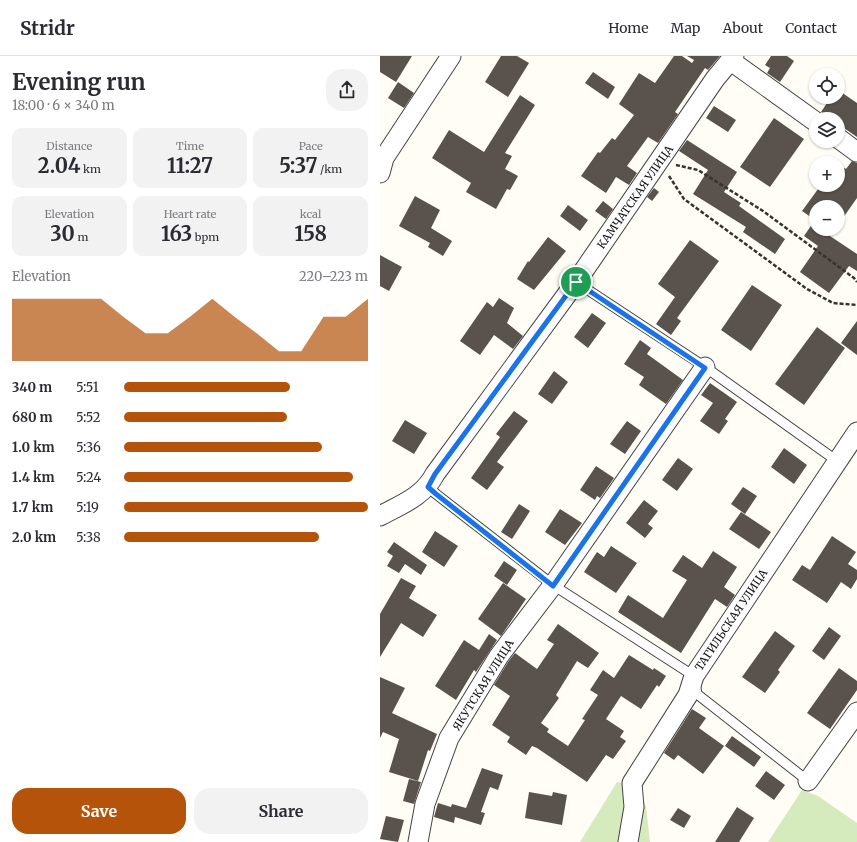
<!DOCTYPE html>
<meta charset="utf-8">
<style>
body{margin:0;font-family:Merriweather,serif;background:#f2f2f3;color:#2b2b33;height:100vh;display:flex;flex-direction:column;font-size:15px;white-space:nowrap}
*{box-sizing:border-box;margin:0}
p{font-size:13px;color:#7c7c81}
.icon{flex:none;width:22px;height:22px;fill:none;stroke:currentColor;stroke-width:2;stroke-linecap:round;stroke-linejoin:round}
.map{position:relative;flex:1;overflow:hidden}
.panel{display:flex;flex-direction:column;background:#fff;width:380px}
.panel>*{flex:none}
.buttons{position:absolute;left:429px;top:12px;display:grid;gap:8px}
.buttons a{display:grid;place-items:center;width:36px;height:36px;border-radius:50%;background:#fff;box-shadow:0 1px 3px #0004;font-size:20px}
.pin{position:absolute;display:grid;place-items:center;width:34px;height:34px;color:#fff;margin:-17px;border:2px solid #fff;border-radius:50%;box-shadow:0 1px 4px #0007}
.round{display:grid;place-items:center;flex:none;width:42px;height:42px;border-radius:16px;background:#f2f2f3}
.head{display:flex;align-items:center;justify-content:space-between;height:68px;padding:0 12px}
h1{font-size:22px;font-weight:700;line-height:30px}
.figures{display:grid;grid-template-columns:repeat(3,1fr);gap:6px;height:68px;padding:4px 12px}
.figures div{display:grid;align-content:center;border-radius:10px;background:#f2f2f3;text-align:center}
.figures b{font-size:20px;font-weight:700}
.figures small{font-size:11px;font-weight:400}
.figures p{font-size:11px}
.chart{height:112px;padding:8px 12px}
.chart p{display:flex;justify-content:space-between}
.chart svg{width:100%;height:72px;margin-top:4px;fill:#b45309;opacity:.7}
.action{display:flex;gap:8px;margin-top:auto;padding:8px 12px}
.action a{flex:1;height:46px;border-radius:16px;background:#b45309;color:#fff;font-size:16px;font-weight:700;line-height:46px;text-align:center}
.action a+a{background:#f2f2f3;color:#2b2b33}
ul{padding:0 12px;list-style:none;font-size:13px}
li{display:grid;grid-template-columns:64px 48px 1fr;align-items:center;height:30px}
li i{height:10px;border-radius:5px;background:#b45309}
header{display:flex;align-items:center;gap:24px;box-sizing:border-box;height:56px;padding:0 20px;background:#fff;border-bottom:1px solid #e1e1e2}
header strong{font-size:19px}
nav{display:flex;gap:22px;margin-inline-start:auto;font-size:14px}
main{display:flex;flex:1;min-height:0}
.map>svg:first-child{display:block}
</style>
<header>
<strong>Stridr</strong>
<nav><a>Home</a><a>Map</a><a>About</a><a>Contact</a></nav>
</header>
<main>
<section class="panel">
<div class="head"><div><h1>Evening run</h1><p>18:00 · 6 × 340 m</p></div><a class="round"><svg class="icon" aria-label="share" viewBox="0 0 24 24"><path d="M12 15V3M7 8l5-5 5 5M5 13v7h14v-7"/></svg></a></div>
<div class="figures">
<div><p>Distance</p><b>2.04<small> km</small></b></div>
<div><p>Time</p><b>11:27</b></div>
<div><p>Pace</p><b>5:37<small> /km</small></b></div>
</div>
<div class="figures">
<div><p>Elevation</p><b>30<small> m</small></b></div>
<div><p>Heart rate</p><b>163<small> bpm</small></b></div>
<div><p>kcal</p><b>158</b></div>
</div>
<div class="chart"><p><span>Elevation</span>220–223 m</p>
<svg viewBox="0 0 160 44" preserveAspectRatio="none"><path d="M0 44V6L10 6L20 6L30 6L40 6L50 17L60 27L70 27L80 17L90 6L100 17L110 27L120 38L130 38L140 17L150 17L160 6V44z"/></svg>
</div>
<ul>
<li><b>340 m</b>5:51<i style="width:68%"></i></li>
<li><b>680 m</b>5:52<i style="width:67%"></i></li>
<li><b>1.0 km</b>5:36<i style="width:81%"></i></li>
<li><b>1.4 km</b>5:24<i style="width:94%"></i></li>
<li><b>1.7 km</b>5:19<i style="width:100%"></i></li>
<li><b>2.0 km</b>5:38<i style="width:80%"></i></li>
</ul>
<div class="action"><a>Save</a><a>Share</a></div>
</section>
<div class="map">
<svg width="477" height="786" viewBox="0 0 477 786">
<rect width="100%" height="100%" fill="#fffdf5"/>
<!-- green -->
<path fill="#d5ebbd" d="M 237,726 L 254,730 L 266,750 L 270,786 L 200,786 Z
M 422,734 L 438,740 L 477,767 L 477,786 L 388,786 Z"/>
<!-- building -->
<path fill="#5a524d" d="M 0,0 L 32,0 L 16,26 L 0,16 Z
M 121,0 L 137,0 L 149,7 L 128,41 L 105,26 Z
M 294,0 L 302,0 L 312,7 L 314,4 L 307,0 L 340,0 L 328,14 L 325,12 L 295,56 L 298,58 L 278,87 L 268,81 L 247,110 L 257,117 L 249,129 L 236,121 L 226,137 L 201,120 L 218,96 L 220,97 L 232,82 L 235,84 L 254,59 L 239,48 L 259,17 L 275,27 Z
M 391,0 L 407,0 L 414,5 L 400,26 L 387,17 L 390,12 L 385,9 Z
M 213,16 L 235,31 L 228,43 L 205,27 Z
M 18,26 L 34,37 L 24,52 L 8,42 Z
M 458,34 L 477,47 L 477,81 L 458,68 L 458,63 L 451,63 L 441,56 L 451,41 L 458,41 Z
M 140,39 L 155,49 L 125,97 L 132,100 L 125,113 L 138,120 L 130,134 L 127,133 L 116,153 L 86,136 L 91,127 L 52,102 L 69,74 L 104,96 Z
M 334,50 L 356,64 L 348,76 L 326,62 Z
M 394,62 L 424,83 L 390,131 L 360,111 Z
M 307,84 L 357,116 L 344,136 L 361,147 L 359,150 L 405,183 L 395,198 L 363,176 L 366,171 L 313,138 L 328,114 L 299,95 Z
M 472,105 L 477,107 L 477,142 L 458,169 L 458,151 L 436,151 L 436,173 L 455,173 L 450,180 L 477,198 L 477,215 L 469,210 L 449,237 L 420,216 L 438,190 L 424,180 L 435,164 L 422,155 L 441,129 L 458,129 L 458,108 L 466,113 Z
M 274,132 L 279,136 L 272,145 L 267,141 Z
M 35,140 L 60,154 L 51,172 L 72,185 L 63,200 L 48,191 L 50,187 L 19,170 Z
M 223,145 L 233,153 L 226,163 L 215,155 Z
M 188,149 L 208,164 L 200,175 L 180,160 Z
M 168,181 L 186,195 L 154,234 L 137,223 L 148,205 L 149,206 Z
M 310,184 L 339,205 L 297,262 L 301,265 L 291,279 L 276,268 L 295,241 L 278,228 Z
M 0,199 L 22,211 L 9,235 L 0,230 Z
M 372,229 L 402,249 L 371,295 L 341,274 Z
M 119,242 L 134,252 L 127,267 L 143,280 L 133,293 L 114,279 L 100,299 L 80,285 L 107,246 L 113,251 Z
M 212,257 L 226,267 L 208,292 L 194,281 Z
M 477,265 L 477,299 L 461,287 Z
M 437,271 L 465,292 L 424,349 L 395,328 Z
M 260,284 L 271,292 L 267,298 L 303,324 L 286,348 L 259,329 L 264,321 L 244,308 Z
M 174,315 L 188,326 L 172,348 L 158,338 Z
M 330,327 L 357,346 L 345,363 L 348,365 L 339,378 L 320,365 L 333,347 L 321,339 Z
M 134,355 L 148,365 L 117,406 L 124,411 L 107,434 L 91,422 L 120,381 L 116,378 Z
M 25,364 L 47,377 L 34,398 L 12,385 Z
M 247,365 L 261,375 L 245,398 L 230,388 Z
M 404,392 L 427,409 L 414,428 L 391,411 Z
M 298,402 L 313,413 L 297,435 L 282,424 Z
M 216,410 L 234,422 L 220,442 L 217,440 L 215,444 L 200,434 Z
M 363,431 L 377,440 L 365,458 L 351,448 Z
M 264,444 L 278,455 L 268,468 L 273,472 L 265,482 L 246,467 Z
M 139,448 L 150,455 L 132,483 L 121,476 Z
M 180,453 L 202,467 L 185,489 L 165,476 Z
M 361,456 L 391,476 L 379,493 L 349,473 Z
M 55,475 L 78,490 L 64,511 L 42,496 Z
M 452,480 L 476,496 L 468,508 L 477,514 L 477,523 L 471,533 L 461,526 L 447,547 L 412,524 L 422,509 L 430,514 Z
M 14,486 L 47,509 L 41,519 L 25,508 L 19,517 L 7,510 L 13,500 L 7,496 Z
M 231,490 L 257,507 L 236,537 L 204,516 L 217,496 L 224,501 Z
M 333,495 L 357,511 L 344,531 L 355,539 L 347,551 L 335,543 L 301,597 L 238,556 L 248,539 L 283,562 L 307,524 L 292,515 L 303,499 L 322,512 Z
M 124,505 L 137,514 L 127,529 L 114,520 Z
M 21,522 L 36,530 L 29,542 L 57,559 L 43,581 L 21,567 L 0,601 L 0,558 Z
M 123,527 L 146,543 L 121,580 L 98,563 Z
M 178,568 L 219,597 L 208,612 L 197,605 L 176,639 L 179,642 L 161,667 L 169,673 L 167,676 L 188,690 L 205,664 L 202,663 L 218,639 L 210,634 L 223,614 L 234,622 L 249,599 L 273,614 L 274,612 L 286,620 L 279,631 L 277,629 L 261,653 L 241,640 L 226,663 L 244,675 L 240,681 L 246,685 L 233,703 L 226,699 L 207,726 L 157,692 L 152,690 L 146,699 L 127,686 L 130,681 L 112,669 L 130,640 L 114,629 L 128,606 L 135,597 L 157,613 L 174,588 L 167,584 Z
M 449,571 L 461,580 L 444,604 L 432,595 Z
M 395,575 L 415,590 L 398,614 L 400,616 L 385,637 L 362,621 Z
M 109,578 L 117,584 L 96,616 L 94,614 L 76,644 L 55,630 L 84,584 L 99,594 Z
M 459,612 L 477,625 L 477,634 L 450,673 L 427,657 Z
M 0,621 L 25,632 L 12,657 L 57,678 L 50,695 L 48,694 L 38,725 L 9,716 L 19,683 L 3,676 L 0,682 Z
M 312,653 L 326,662 L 319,672 L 344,690 L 323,718 L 298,699 L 294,704 L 284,697 Z
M 352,680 L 381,701 L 374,711 L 345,690 Z
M 102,712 L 123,719 L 118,734 L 110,731 L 101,756 L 105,757 L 101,769 L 75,761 L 74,767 L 54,761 L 58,747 L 71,751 L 72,748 L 86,752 Z
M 386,715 L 405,729 L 394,744 L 375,730 Z
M 29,723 L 41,726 L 34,748 L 23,745 Z
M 149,736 L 172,740 L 173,736 L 187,739 L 182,769 L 145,762 Z
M 357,751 L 374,762 L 359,786 L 335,786 Z
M 298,752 L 311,760 L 304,772 L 290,764 Z
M 6,760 L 24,764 L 18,786 L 0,783 Z"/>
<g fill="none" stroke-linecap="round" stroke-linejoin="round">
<!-- lane casing -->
<g stroke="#444" stroke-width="11">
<path id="lane" d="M 196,226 L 325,311 L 457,405
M 48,431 L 56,438 L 173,529 L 314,620 L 317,638 L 428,725"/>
</g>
<!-- street casing -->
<g stroke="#444" stroke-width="21">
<path id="street" d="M 351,5 L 436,66
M 458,82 L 477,96
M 0,117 L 4,102 L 71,0
M 0,460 C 22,448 43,441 55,418 L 196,226 L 335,23 L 354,0
M 428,725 L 477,656
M 38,786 L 45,748 L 69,682 L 119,600 L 173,529 L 325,311
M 248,786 L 254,751 L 252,727 L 308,639 L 314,620 L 477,376"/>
</g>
<!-- path -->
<path stroke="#333" stroke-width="2.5" stroke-dasharray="4 2" stroke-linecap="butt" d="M 296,109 L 318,114 L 383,155 L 474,222 L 477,226
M 289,120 L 304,143 L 427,233 L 453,247 L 477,249"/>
<!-- lane -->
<use href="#lane" stroke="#fff" stroke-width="9"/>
<!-- street -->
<use href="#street" stroke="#fff" stroke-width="19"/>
</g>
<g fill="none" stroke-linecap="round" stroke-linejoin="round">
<!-- route casing -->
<g stroke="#fff" stroke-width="8">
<path id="route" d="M 196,226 L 325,312 L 173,530 L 56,438 L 48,431 L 55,418 Z"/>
</g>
<!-- route -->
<use href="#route" stroke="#1a73e8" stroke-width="5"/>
</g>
<g text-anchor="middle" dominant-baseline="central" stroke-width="4" stroke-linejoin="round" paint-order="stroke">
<!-- street labels -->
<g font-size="11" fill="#111" stroke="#fff">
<text transform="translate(255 141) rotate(-55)">КАМЧАТСКАЯ УЛИЦА</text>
<text transform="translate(351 564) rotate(-56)">ТАГИЛЬСКАЯ УЛИЦА</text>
<text transform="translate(103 629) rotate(-58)">ЯКУТСКАЯ УЛИЦА</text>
</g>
</g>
</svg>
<div class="buttons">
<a><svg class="icon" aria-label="locate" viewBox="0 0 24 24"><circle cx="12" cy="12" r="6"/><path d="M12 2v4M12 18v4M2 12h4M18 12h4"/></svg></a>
<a><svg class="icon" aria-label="layers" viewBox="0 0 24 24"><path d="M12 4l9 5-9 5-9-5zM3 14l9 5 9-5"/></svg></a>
<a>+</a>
<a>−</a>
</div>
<div class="pin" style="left:196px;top:226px;background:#1e9e55"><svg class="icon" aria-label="arrive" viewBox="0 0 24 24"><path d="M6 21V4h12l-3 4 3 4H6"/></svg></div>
</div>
</main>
